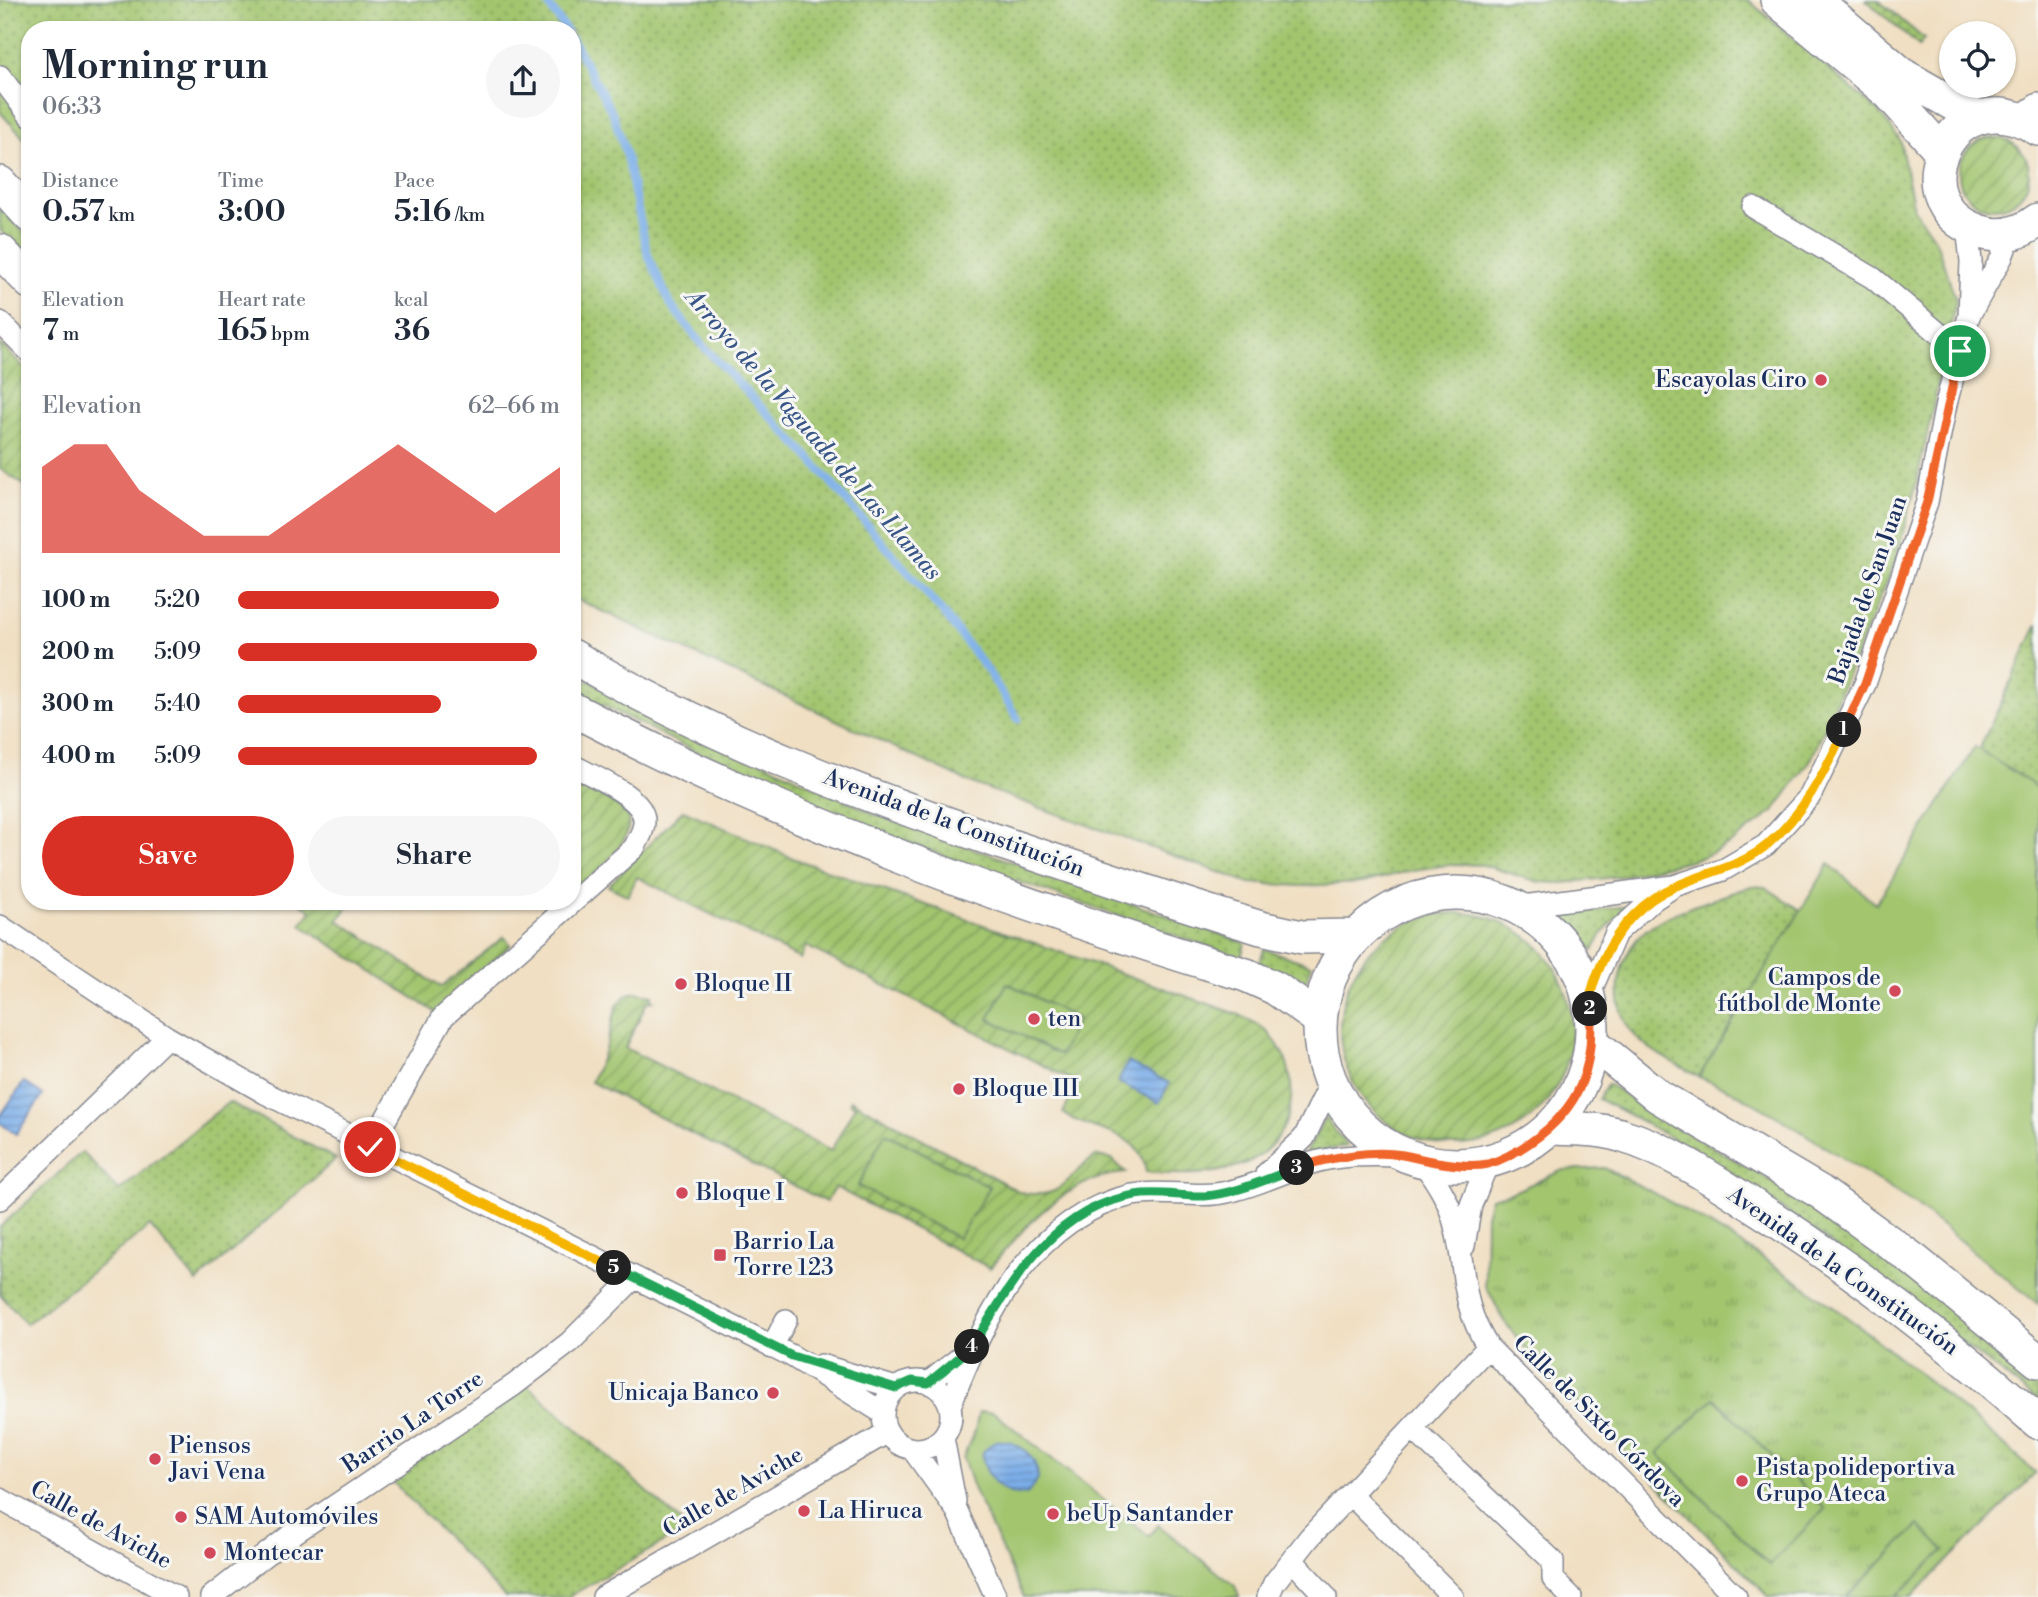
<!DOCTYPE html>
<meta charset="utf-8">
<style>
body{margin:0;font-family:"Libre Bodoni",serif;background:#f6f6f7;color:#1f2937;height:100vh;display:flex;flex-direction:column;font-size:26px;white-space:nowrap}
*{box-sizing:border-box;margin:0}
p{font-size:23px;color:#747a83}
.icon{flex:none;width:38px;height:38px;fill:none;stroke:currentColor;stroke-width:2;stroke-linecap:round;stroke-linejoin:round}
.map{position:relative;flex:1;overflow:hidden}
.sheet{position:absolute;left:21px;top:21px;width:560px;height:889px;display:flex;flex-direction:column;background:#fff;border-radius:28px;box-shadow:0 2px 5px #0004}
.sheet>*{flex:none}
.buttons{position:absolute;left:1939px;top:21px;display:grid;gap:14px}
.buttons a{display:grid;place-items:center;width:77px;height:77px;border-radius:50%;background:#fff;box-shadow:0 2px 5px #0004;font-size:35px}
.pin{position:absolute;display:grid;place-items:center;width:60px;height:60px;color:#fff;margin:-30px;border:4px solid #fff;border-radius:50%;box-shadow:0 2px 7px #0007}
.km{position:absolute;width:35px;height:35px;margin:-18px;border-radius:50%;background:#222;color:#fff;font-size:19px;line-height:35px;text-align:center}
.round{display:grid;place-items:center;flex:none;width:74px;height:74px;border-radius:37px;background:#f6f6f7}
.headline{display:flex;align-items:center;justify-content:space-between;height:119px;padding:0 21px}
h1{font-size:38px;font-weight:600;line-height:52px}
.stats{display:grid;grid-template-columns:repeat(3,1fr);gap:10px;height:119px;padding:7px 21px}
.stats div{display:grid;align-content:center}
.stats b{font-size:30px;font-weight:600}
.stats small{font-size:19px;font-weight:400}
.stats p{font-size:19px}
.chart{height:196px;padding:14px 21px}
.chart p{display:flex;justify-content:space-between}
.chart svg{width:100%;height:126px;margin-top:7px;fill:#d93025;opacity:.7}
.button{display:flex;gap:14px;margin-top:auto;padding:14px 21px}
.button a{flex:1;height:80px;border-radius:42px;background:#d93025;color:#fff;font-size:28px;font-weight:600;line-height:80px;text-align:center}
.button a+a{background:#f6f6f7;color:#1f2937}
ul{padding:0 21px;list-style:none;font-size:23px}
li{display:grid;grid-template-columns:112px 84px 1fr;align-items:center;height:52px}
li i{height:18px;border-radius:9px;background:#d93025}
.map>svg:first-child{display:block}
</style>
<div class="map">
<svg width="2038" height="1597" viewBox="0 0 2038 1597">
<defs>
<pattern id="grass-dots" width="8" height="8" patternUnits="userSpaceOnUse" patternTransform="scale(1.75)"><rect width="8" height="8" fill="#a2c56e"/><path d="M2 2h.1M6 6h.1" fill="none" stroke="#83a05e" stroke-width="1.8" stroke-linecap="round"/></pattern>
<pattern id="park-tufts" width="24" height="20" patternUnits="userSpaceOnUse" patternTransform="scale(1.75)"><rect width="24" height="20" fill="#a2c56e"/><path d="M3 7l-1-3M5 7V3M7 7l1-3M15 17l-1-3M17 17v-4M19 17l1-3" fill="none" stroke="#83a05e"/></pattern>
<pattern id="garden-furrows" width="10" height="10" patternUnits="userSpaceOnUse" patternTransform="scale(1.75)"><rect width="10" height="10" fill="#a2c56e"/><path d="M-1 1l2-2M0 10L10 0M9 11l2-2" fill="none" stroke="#83a05e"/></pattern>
<pattern id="water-rules" width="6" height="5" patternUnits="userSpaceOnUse" patternTransform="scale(1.75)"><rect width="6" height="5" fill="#7caee8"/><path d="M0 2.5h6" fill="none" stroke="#658ebf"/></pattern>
</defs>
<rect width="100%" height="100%" fill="#f6f6f2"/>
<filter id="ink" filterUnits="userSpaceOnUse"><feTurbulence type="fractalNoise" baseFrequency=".0143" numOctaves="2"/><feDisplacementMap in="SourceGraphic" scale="14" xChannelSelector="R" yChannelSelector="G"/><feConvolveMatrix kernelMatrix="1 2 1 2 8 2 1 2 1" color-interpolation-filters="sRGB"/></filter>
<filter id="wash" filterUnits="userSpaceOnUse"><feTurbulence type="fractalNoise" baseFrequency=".00686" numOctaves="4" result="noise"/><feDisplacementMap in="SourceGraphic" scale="28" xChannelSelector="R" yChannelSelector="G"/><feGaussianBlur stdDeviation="1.57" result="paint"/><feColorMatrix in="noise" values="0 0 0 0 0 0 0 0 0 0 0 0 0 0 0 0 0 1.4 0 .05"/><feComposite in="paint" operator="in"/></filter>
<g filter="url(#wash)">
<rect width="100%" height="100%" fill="#f0dfc2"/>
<!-- grass -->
<path fill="url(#grass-dots)" stroke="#5e7a66" stroke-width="2" d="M 0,0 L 1748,0 L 1878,111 L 1900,140 L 1914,209 L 1936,241 L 1956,300 L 1917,481 L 1894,565 L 1811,760 L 1773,812 L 1730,844 L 1703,857 L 1624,876 L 1563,883 L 1539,882 L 1483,865 L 1454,864 L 1413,870 L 1362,883 L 1301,886 L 1249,883 L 971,783 L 572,597 L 572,30 L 30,30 L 30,145 L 0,112 Z
M 1866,0 L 1878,0 L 1924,39 L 1919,46 Z
M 0,208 L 30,239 L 30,261 L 0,230 Z
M 2038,624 L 2038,788 L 1979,750 Z
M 572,673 L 877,815 L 1245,943 L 1241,958 L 944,856 L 771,789 L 572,690 Z
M 1751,886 L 1765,887 L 1802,911 L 1699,1077 C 1680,1066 1656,1055 1639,1040 C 1607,1012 1615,956 1646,930 C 1670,910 1721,898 1751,886 Z
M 1626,906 L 1602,934 L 1593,951 L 1564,915 Z
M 1264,949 L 1312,965 L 1306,982 L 1259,964 Z
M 1608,1084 C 1663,1122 1722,1151 1778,1185 C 1870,1242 1957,1309 2038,1380 L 2038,1401 C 1896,1294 1759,1177 1598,1099 Z
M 229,1102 L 336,1159 L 197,1282 L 150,1226 L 26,1324 L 0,1294 L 0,1227 L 82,1152 L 119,1191 Z
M 1325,1118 L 1347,1146 L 1306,1153 Z
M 527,1385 L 688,1528 L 568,1597 L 505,1597 L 391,1480 Z"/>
<!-- park -->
<path fill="url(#park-tufts)" stroke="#5e7a66" stroke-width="2" d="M 1604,1168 C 1765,1245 1903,1355 2036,1473 L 1911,1597 L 1769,1597 L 1529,1353 L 1504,1321 L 1485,1284 L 1486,1215 L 1491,1198 L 1511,1193 L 1563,1170 Z"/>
<!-- garden -->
<path fill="url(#garden-furrows)" stroke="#5e7a66" stroke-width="2" d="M1959 173a35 35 0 1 1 70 0a35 35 0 1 1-70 0Z
M 0,344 L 30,373 L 30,489 L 0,469 Z
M 572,781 C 588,790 608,797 621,808 C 650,832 589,878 572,894 L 575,858 Z
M 683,810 L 795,859 L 1240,1015 C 1247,1019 1256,1023 1263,1028 C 1304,1063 1301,1134 1252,1160 C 1221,1176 1179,1176 1146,1172 C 1139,1126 1092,1135 1063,1113 L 1078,1083 L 806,946 L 800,959 L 637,877 L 628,896 L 608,886 Z
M 298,901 L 353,901 L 338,920 L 441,987 L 504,937 L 511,945 L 437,1013 L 301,925 L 311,911 Z
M1340 1029a116 116 0 1 1 232 0a116 116 0 1 1-232 0Z
M 634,992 L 653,995 L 651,999 L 654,1001 L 647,1002 L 625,1048 L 831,1151 L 855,1106 L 850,1103 L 851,1100 L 1020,1192 C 1066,1203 1067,1172 1097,1156 L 1112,1159 L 1126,1173 C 1067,1177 1025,1225 990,1268 L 835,1187 L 826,1202 L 591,1082 L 604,1053 L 617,1006 L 625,996 Z"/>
<!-- pitch -->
<path fill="#a2c56e" stroke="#5e7a66" stroke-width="2" d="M 1975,747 L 2038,788 L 2038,1304 L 1916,1205 L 1783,1120 L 1730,1090 L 1699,1077 L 1829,864 L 1876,904 Z
M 1007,983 L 1078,1019 L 1060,1055 L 989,1019 Z
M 885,1133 L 990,1187 L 958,1238 L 858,1186 Z
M 1714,1398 L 1825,1509 L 1769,1565 L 1658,1453 Z
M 979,1412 L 993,1412 L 1149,1536 L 1158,1525 L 1235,1586 L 1239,1597 L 1024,1597 L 973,1488 L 963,1458 L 975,1431 Z
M 1919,1525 L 1944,1550 L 1896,1597 L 1846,1597 Z"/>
<!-- water -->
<path fill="url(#water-rules)" stroke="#4c6ea3" stroke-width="2" d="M 1128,1062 L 1169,1083 L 1159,1103 L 1118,1082 Z
M 24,1082 L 43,1095 L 16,1134 L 0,1123 L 0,1116 Z
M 995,1441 C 1017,1438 1037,1456 1038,1478 L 1028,1493 C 1006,1502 980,1472 983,1452 Z"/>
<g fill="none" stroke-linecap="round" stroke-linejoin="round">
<!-- stream -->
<path stroke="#7caee8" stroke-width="8" d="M 545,0 L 566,30
M 572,39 L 613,114 L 625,151 L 648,255 L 671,305 L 702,345 L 809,457 L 944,614 L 988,671 L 1018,719"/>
</g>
</g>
<g filter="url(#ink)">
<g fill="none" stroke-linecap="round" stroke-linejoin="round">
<!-- minor casing -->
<g stroke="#868790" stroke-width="24">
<path id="minor" d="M 0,76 L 30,116
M 2019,117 L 2038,104
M 1753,207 L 1873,278 L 1960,351
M 1970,314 L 2002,257 L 2010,235
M 0,322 L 30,352
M 1514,907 L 1674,886 L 1723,870 L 1766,845 L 1810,796 L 1865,684 L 1927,502 L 1946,404 L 1969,316 L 1971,261 L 1967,227
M 0,926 L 167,1037 L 265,1093 L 792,1356 L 883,1413
M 1589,995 L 1616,933 L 1650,902 L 1673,887
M 370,1147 L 443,1017 L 634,848 C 638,840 644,831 644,822 C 646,797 592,776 572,765
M 1423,1162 C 1434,1179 1446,1195 1452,1215 C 1468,1265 1457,1298 1488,1347 L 1736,1597
M 1266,1174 L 1304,1138 L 1331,1082
M 0,1199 L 167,1037
M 1464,1246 L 1471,1205 L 1487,1165
M 772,1347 L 786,1320
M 821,1365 L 896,1388
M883 1415a34 34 0 1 1 68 0a34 34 0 1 1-68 0Z
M 928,1383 L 971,1349
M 950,1406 C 983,1319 1032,1217 1132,1195 C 1164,1189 1196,1199 1227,1192 C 1255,1186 1281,1173 1308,1164 C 1340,1154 1373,1155 1407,1156
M 1412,1428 L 1553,1561 L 1553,1579 L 1571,1597
M 943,1438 L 955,1501
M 913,1450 L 957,1511 L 996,1597
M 1350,1494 L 1453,1597
M 0,1499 L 176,1597
M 1292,1560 L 1326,1597
M 211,1597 L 287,1538 L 514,1385 L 570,1342 L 634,1278
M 603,1597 L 888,1432
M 1268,1597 L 1274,1583 L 1309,1538 L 1488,1347"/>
</g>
<!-- primary casing -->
<g stroke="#868790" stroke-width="36">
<path id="primary" d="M 1777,0 L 1889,93 L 1941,151
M 1815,0 L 1904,76 L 1976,117
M 2038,129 C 1952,73 1894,201 1978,231 C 2000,239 2020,234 2038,220
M 0,183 L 30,216
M 0,251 L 30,282
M 572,656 C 710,738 863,795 1014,847 C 1096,875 1178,903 1261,928 L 1302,937 L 1352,936
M 572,709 C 786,821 1015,905 1246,975 L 1275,988 L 1316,1017
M1320 1029a136 136 0 1 1 272 0a136 136 0 1 1-272 0Z
M 1593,1043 L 1658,1096 L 1820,1192 L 1914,1260 L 2038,1361
M 1551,1128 C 1573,1129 1598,1128 1620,1135 C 1666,1148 1711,1178 1751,1204 C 1853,1269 1948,1342 2038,1422"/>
</g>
<!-- minor -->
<use href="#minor" stroke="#fff" stroke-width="21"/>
<!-- primary -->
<use href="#primary" stroke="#fff" stroke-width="33"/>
</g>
</g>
<g fill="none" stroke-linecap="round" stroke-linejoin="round" filter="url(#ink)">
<!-- split-1 casing -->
<g stroke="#fff" stroke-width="14">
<path id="split-1" d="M 1844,730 L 1865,684 L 1927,502 L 1960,351"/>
</g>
<!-- split-2 casing -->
<g stroke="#fff" stroke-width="14">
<path id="split-2" d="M 1590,1009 C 1589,991 1597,974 1604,958 C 1618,928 1643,900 1674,887 C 1706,872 1739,868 1767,845 C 1803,814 1825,773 1844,730"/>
</g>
<!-- split-3 casing -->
<g stroke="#fff" stroke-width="14">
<path id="split-3" d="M 1297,1168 C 1330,1157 1374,1149 1408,1156 C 1429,1161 1466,1169 1488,1164 C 1502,1160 1518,1151 1531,1142 C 1580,1108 1595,1068 1590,1009"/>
</g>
<!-- split-4 casing -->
<g stroke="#fff" stroke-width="14">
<path id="split-4" d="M 972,1347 C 1012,1282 1053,1208 1135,1195 C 1158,1191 1182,1197 1205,1196 C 1236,1194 1268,1178 1297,1168"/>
</g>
<!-- split-5 casing -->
<g stroke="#fff" stroke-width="14">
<path id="split-5" d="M 614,1268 L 792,1356 L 896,1388 L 912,1381 L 928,1383 L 972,1347"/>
</g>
<!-- split-6 casing -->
<g stroke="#fff" stroke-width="14">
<path id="split-6" d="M 370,1147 L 614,1268"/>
</g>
<!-- split-1 -->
<use href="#split-1" stroke="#f0652b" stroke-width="9"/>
<!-- split-2 -->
<use href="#split-2" stroke="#f5b400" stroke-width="9"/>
<!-- split-3 -->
<use href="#split-3" stroke="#f0652b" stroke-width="9"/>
<!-- split-4 -->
<use href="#split-4" stroke="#22a559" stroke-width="9"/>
<!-- split-5 -->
<use href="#split-5" stroke="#22a559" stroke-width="9"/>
<!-- split-6 -->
<use href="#split-6" stroke="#f5b400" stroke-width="9"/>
</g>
<!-- markers -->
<g fill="#d1495b" stroke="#f6f6f2" stroke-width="2.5">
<circle cx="1821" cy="380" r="7"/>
<circle cx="681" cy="984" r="7"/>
<circle cx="1895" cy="991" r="7"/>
<circle cx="1034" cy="1019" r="7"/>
<circle cx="959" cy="1089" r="7"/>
<circle cx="682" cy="1193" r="7"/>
<rect x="713" y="1248" width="14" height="14" rx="3.5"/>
<circle cx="773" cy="1393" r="7"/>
<circle cx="155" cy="1459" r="7"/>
<circle cx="1742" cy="1481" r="7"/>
<circle cx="804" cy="1511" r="7"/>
<circle cx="1053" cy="1514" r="7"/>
<circle cx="181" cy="1517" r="7"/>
<circle cx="210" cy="1553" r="7"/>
</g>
<g text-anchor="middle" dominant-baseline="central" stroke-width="6" stroke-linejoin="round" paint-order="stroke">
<!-- poi labels -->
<g font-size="23" fill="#1b2f5e" stroke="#f6f6f2" text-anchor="start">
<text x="1807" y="380" text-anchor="end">Escayolas Ciro</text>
<text x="1881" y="978" text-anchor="end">Campos de<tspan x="1881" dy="26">fútbol de Monte</tspan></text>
<text x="695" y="984">Bloque II</text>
<text x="1048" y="1019">ten</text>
<text x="973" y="1089">Bloque III</text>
<text x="696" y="1193">Bloque I</text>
<text x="734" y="1242">Barrio La<tspan x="734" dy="26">Torre 123</tspan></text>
<text x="759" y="1393" text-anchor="end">Unicaja Banco</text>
<text x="169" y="1446">Piensos<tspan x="169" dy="26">Javi Vena</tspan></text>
<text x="1756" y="1468">Pista polideportiva<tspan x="1756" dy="26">Grupo Ateca</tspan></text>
<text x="818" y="1511">La Hiruca</text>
<text x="1067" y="1514">beUp Santander</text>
<text x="195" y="1517">SAM Automóviles</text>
<text x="224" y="1553">Montecar</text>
</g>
<!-- street labels -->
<g font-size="23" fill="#1b2f5e" stroke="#f6f6f2">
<text transform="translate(1868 590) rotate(-71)">Bajada de San Juan</text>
<text transform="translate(954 823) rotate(20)">Avenida de la Constitución</text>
<text transform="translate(1843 1271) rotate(35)">Avenida de la Constitución</text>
<text transform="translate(1599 1421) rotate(45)">Calle de Sixto Córdova</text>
<text transform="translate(413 1422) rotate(-34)">Barrio La Torre</text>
<text transform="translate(733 1492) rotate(-30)">Calle de Aviche</text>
<text transform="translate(101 1525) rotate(29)">Calle de Aviche</text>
</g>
<!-- water labels -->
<g font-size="24" font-style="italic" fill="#385587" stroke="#f6f6f2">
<text transform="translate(813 435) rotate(49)">Arroyo de la Vaguada de Las Llamas</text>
</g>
</g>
</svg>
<div class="buttons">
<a><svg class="icon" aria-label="locate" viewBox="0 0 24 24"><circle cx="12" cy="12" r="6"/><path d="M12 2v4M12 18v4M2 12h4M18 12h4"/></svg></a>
</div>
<div class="pin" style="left:1960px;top:351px;background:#1e9e55"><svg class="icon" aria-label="arrive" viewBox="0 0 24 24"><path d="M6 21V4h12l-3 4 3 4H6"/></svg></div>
<div class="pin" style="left:370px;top:1147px;background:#d93025"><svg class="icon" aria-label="check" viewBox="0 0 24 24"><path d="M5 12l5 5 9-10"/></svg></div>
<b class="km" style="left:1844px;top:730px">1</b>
<b class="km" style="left:1590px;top:1009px">2</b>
<b class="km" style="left:1297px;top:1168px">3</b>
<b class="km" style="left:972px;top:1347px">4</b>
<b class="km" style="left:614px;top:1268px">5</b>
<section class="sheet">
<div class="headline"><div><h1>Morning run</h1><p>06:33</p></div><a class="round"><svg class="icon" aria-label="share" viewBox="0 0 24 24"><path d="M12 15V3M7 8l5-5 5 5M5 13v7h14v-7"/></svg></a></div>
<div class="stats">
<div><p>Distance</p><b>0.57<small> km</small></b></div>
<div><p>Time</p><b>3:00</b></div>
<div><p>Pace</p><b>5:16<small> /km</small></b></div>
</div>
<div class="stats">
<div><p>Elevation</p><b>7<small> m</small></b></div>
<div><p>Heart rate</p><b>165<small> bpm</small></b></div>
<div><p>kcal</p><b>36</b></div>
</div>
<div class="chart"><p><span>Elevation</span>62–66 m</p>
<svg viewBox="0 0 160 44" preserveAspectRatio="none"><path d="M0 44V14L10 6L20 6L30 22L40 30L50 38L60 38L70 38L80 30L90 22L100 14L110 6L120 14L130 22L140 30L150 22L160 14V44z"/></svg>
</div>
<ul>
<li><b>100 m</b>5:20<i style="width:81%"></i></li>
<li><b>200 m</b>5:09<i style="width:93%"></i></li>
<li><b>300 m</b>5:40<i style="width:63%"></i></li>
<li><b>400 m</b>5:09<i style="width:93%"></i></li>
</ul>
<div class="button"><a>Save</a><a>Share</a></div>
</section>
</div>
